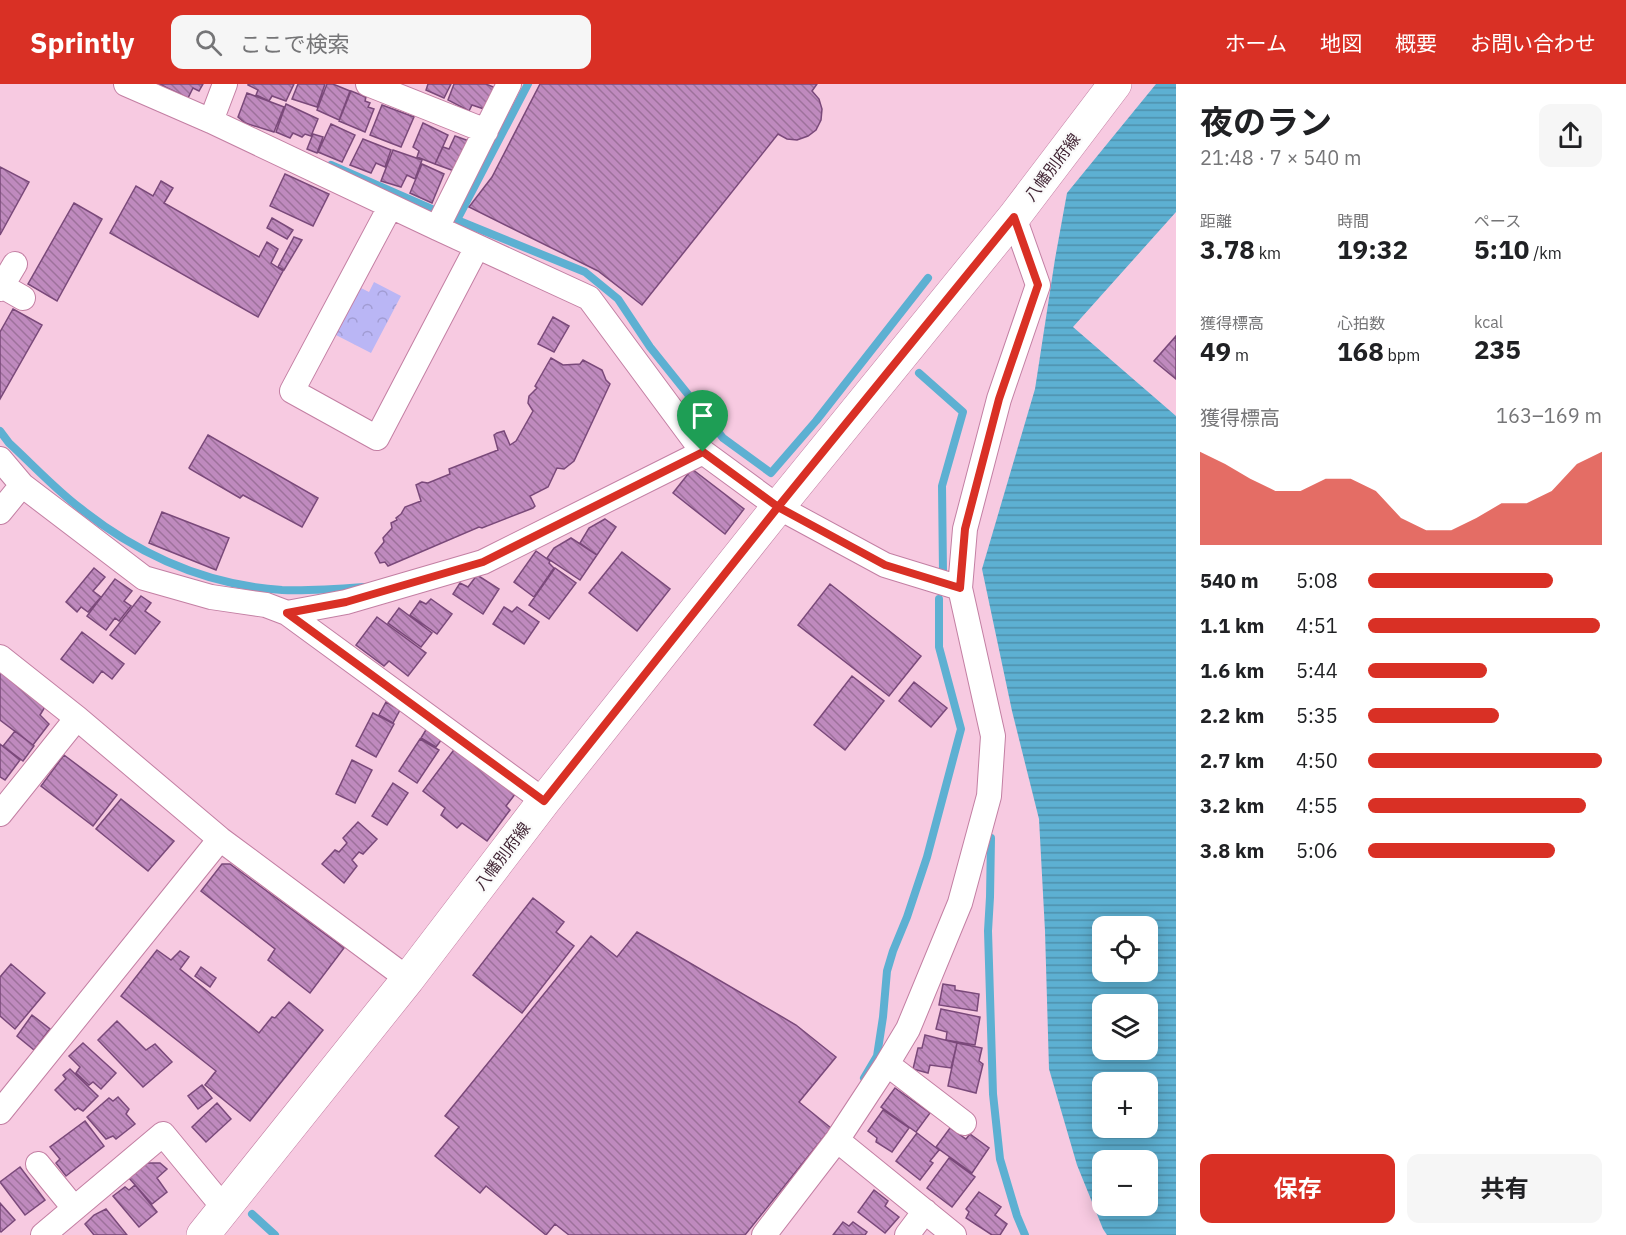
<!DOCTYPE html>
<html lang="ja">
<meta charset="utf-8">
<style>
body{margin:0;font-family:"IBM Plex Sans","Noto Sans JP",sans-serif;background:#f6f6f6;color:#202124;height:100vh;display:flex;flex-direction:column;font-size:22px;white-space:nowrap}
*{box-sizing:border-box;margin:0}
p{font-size:20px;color:#757577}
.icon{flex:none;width:33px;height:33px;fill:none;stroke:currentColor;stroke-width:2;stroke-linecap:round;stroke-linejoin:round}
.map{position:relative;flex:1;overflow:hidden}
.details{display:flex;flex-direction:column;background:#fff;width:450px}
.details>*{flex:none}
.fabs{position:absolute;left:1092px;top:832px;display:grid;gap:12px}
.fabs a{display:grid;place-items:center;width:66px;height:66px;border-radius:12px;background:#fff;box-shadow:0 3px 15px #0003;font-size:30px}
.pin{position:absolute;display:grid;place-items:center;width:51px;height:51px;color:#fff;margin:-62px -26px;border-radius:50% 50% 50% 0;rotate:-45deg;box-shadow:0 0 6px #0007}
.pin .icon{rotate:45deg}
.round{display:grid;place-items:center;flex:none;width:63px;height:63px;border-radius:12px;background:#f6f6f6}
.summary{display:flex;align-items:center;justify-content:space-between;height:102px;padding:0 24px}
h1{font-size:33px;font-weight:700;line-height:45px}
.figures{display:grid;grid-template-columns:repeat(3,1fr);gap:9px;height:102px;padding:6px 24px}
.figures div{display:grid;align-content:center}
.figures b{font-size:26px;font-weight:700}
.figures small{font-size:16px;font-weight:400}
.figures p{font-size:16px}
.chart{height:168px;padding:12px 24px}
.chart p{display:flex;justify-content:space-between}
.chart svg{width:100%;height:108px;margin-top:6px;fill:#d93025;opacity:.7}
.action{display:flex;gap:12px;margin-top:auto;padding:12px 24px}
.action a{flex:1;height:69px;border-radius:12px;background:#d93025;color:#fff;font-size:24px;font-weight:700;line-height:69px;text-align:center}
.action a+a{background:#f6f6f6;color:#202124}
ul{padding:0 24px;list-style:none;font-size:20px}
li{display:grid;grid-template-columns:96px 72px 1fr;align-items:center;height:45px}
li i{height:15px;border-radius:8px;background:#d93025}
header{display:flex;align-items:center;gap:36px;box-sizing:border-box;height:84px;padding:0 30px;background:#d93025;color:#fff}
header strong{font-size:28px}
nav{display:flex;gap:33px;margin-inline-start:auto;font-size:21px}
.search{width:420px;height:54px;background:#f6f6f6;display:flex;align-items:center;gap:15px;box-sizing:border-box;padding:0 21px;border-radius:12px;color:#757577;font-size:22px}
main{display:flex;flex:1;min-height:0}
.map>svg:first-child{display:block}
</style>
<header>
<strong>Sprintly</strong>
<div class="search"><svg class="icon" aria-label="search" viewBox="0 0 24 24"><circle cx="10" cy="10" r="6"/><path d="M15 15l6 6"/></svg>ここで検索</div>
<nav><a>ホーム</a><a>地図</a><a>概要</a><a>お問い合わせ</a></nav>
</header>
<main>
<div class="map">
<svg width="1176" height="1151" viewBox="0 0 1176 1151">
<defs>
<pattern id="forest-crowns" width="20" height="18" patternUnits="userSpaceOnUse" patternTransform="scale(1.5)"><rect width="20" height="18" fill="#bab6f5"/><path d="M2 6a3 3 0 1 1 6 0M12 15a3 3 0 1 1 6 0" fill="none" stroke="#a19cd3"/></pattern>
<pattern id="water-rules" width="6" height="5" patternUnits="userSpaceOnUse" patternTransform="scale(1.5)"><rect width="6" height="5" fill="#5db0d2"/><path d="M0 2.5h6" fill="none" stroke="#4e8fab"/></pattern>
<pattern id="building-back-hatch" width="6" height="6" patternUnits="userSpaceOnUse" patternTransform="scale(1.5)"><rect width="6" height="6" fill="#bf8abe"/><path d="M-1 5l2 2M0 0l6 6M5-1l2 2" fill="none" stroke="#9d719b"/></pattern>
</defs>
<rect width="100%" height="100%" fill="#f7cae1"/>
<!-- forest -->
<path fill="url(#forest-crowns)" d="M 374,198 L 401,212 L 371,269 L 334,250 L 359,203 L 369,208 Z"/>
<!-- water -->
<path fill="url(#water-rules)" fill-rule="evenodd" d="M 1156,0 L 1176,0 L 1176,128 L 1073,243 L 1176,332 L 1176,1151 L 1107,1151 L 1103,1145 L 1077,1081 L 1049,985 L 1045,847 L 1039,735 L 1012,627 L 982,485 L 1035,305 L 1055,175 L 1067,109 ZM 1102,843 L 1148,843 L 1148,888 L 1102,888 ZM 1102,921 L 1148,921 L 1148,966 L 1102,966 ZM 1102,999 L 1148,999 L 1148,1044 L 1102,1044 ZM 1102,1077 L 1148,1077 L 1148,1122 L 1102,1122 Z"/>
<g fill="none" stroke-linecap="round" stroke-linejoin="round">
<!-- stream -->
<path stroke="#5db0d2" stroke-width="8" d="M 331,81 L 457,136 L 585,188 L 618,215 L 650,263 L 723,354 L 771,389 L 816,337 L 928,194
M 457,136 L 528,0
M 919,289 L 963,328 L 942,402 L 943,488
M 0,347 L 9,359 C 33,381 55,405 80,424 C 139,471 206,501 282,506 C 309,507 337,505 364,503
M 991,754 L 990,813 L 988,847 L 993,1010 L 1000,1075 L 1017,1132 L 1025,1151
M 864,994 L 877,972 L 883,933 L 887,887 L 893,867 L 907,833 L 927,773 L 961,645 L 939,563 L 939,515
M 252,1130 L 275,1151"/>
</g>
<!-- building -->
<path fill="url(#building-back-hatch)" stroke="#7a497a" stroke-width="1.5" d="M 159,0 L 203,0 L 199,7 L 193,4 L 188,14 Z
M 248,0 L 294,0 L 286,17 L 272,12 L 269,17 L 256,11 L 258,6 L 248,1 Z
M 298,0 L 325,0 L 317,23 L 292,15 Z
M 327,0 L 333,0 L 350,7 L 339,36 L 317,26 Z
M 428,0 L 451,0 L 444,14 L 426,6 Z
M 454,0 L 486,0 L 498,5 L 490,27 L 472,21 L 469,27 L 448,16 Z
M 540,0 L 817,0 L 812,7 L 819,15 L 822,25 L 821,36 L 816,46 L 808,52 L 797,56 L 787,55 L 778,50 L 642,221 L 598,187 L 469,123 L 492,93 Z
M 351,7 L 366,13 L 365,17 L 370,19 L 368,23 L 374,25 L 365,48 L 339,37 Z
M 247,9 L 284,23 L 274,48 L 245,39 L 238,33 Z
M 286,20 L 318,35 L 311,52 L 305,50 L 302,53 L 293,49 L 290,54 L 276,48 Z
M 382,21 L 414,33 L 401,63 L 370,51 Z
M 423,39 L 448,51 L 435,80 L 417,73 L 419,67 L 413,63 Z
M 331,40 L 355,51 L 342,78 L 318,68 Z
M 313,50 L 323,53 L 317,69 L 307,65 Z
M 455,52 L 469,57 L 457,88 L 435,80 L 443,63 L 449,65 Z
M 363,55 L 391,66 L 385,83 L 376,79 L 371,89 L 350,81 Z
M 393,66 L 422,76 L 415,95 L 407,91 L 401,103 L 381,97 Z
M 422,80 L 444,90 L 432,119 L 410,109 Z
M 0,83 L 29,98 L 0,151 Z
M 285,90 L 329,110 L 313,142 L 270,122 Z
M 161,97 L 173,104 L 164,119 L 259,173 L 267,158 L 278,165 L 271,179 L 283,187 L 258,233 L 110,149 L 136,102 L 153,112 Z
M 74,119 L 102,135 L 57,217 L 28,200 Z
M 272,134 L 293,146 L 287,155 L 267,144 Z
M 294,153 L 302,156 L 284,186 L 278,183 Z
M 13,225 L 42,241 L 0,315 L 0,248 Z
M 553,233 L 569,242 L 554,268 L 538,260 Z
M 1176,252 L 1176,295 L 1154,277 Z
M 551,274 L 563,281 L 580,280 L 583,276 L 602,286 L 606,296 L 610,300 L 574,377 L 564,385 L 557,384 L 548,403 L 530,412 L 535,422 L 533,424 L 482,444 L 479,443 L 388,482 L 385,478 L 380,479 L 375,469 L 384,458 L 383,454 L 392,444 L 391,439 L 397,436 L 396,434 L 401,430 L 405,423 L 421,417 L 416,401 L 422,398 L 428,399 L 450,390 L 449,385 L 498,366 L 494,351 L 497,349 L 504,347 L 510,361 L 516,357 L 533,327 L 528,319 L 529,312 L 537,304 L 535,302 Z
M 208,351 L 318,414 L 302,443 L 243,411 L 240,414 L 190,385 L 189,384 Z
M 692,385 L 744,425 L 725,450 L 673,409 Z
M 162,428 L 229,454 L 216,486 L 149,459 Z
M 605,435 L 616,443 L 597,471 L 580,459 L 589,444 Z
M 571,454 L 597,471 L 580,496 L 547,474 L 554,464 Z
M 536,467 L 550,477 L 549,479 L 554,484 L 534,513 L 514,498 Z
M 622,468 L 670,505 L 637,547 L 589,509 Z
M 94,484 L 105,493 L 93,507 L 101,513 L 88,528 L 81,523 L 77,528 L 66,518 Z
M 555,484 L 576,499 L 549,535 L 529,521 Z
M 477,491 L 499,505 L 483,530 L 453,510 L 460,499 L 468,503 Z
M 115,495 L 132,507 L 124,517 L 131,522 L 119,537 L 115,534 L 106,546 L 87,532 Z
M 830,500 L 921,572 L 889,612 L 798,541 Z
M 141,512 L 151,519 L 145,527 L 160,538 L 135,570 L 110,551 Z
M 431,515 L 452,530 L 437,550 L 410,531 L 420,517 L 426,520 Z
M 504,523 L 512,528 L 517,523 L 539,538 L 524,560 L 493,540 Z
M 399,524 L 432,549 L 421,563 L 388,539 Z
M 377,533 L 426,569 L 408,592 L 389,577 L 384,582 L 356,561 Z
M 82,548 L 124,580 L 112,595 L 102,587 L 93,599 L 61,575 Z
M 0,586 L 45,623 L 40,631 L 49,640 L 33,661 L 0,636 Z
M 852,592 L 884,617 L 845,666 L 814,641 Z
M 914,598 L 947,624 L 931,643 L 899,617 Z
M 386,618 L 400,626 L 393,639 L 379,631 Z
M 373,629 L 394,640 L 376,673 L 356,662 Z
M 427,644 L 442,655 L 436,663 L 421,654 Z
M 15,647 L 34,662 L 23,677 L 3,662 Z
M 420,655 L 439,666 L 417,699 L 399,687 Z
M 0,660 L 20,676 L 5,696 L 0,693 Z
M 456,663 L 516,709 L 506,722 L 510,726 L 487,757 L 462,739 L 457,744 L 441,731 L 445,724 L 423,707 Z
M 64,671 L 117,711 L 93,742 L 41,702 Z
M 352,676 L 372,686 L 355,719 L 336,710 Z
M 393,699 L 408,709 L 387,741 L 372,732 Z
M 121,715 L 174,757 L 148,787 L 96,745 Z
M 358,738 L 377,755 L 363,770 L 359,768 L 352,776 L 357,782 L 344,799 L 322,780 L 335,766 L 339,768 L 347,759 L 343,754 Z
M 222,780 L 230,780 L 344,864 L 310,909 L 268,876 L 275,865 L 201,807 Z
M 533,814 L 564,838 L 556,848 L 574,862 L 522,929 L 473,891 Z
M 637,848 L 796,941 L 836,973 L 799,1018 L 831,1044 L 745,1151 L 569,1151 L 555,1140 L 546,1151 L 486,1102 L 480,1109 L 435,1072 L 459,1043 L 445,1032 L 591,852 L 617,873 Z
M 157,866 L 171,876 L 180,867 L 189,873 L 180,885 L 259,949 L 272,933 L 275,934 L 289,918 L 323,946 L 250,1037 L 205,1001 L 216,987 L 121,912 Z
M 11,880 L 45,909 L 15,945 L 0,932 L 0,893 Z
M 201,883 L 216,894 L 210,903 L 195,892 Z
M 943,900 L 955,902 L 955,906 L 979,910 L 977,927 L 939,921 Z
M 941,925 L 980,933 L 975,961 L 946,956 L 947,948 L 936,945 Z
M 32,931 L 50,945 L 34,966 L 17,952 Z
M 117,937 L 146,966 L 155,960 L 172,978 L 143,1003 L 98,956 Z
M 925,951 L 957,959 L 951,984 L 930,981 L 928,989 L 913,985 L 918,964 L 922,964 Z
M 83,959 L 116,989 L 101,1005 L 93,998 L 89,1001 L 76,989 L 80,983 L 69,972 Z
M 957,959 L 982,964 L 979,977 L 983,980 L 976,1009 L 948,1002 Z
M 70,985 L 98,1012 L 83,1027 L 78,1024 L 75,1026 L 55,1006 L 66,995 L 63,991 Z
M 202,1001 L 212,1014 L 198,1025 L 188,1012 Z
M 895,1004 L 930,1029 L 916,1048 L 881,1023 Z
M 118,1013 L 129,1025 L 126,1030 L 135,1040 L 116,1055 L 113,1052 L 106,1055 L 87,1033 L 109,1014 L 113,1017 Z
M 217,1019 L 231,1035 L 206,1058 L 192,1043 Z
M 883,1026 L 909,1044 L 892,1068 L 876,1058 L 877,1054 L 868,1047 Z
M 85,1037 L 104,1062 L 66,1092 L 56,1079 L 60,1075 L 50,1063 Z
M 950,1044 L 966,1055 L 970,1050 L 989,1064 L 972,1089 L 936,1063 Z
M 917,1049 L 939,1066 L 930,1077 L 933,1079 L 920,1096 L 896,1077 Z
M 949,1074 L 975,1093 L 952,1123 L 927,1104 Z
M 147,1079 L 160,1079 L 167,1085 L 157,1094 L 167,1108 L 152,1120 L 129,1094 Z
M 20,1083 L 45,1116 L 25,1131 L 0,1098 Z
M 135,1101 L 157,1128 L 139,1143 L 113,1112 L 125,1103 L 129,1106 Z
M 874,1106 L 888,1117 L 885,1122 L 899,1133 L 885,1149 L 858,1128 Z
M 979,1108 L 1001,1123 L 995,1131 L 1007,1140 L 1000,1151 L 992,1151 L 966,1134 L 969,1128 L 966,1125 Z
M 0,1119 L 15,1136 L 1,1148 L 0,1147 Z
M 106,1125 L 127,1151 L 94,1151 L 85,1140 L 94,1131 Z
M 843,1138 L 849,1142 L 853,1138 L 867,1148 L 865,1151 L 833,1151 Z"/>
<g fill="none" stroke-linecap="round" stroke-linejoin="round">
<!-- street casing -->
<g stroke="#c37fa3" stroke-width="26">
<path id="street" d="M 126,0 L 211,37 L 437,144 L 589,214 L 703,368 L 778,423 L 885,481 L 960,504
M 368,0 L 486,47
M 211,37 L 225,0
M 390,123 L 292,307 L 377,354 L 477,163
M 437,144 L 509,0
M 2,202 L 23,214
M 0,205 L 15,180
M 0,375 L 22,401 L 144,494 L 211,513 L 266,521 L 287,529 L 544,717
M 0,428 L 22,401
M 287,529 L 346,518 L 483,478 L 703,368
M 0,573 L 77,634 L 220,755 L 408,895
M 0,730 L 77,634
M 887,980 L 964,1039
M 0,1028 L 220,755
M 837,1056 L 954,1151
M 38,1080 L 74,1124
M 43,1151 L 163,1050 L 224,1124
M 764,1151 L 837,1056 L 887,980 L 908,945 L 960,819 L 989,712 L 993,652 L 960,504 L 965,445 L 999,315 L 1038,201 L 1014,133
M 907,1151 L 925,1127"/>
</g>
<!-- secondary casing -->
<g stroke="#c37fa3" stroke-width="34">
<path id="secondary" d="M 203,1151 L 408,895 L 544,717 L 778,423 L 1014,133 L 1115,0"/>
</g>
<!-- street -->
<use href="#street" stroke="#fff" stroke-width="24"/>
<!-- secondary -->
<use href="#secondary" stroke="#fff" stroke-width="33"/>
</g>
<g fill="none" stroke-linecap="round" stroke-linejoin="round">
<!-- route casing -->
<g stroke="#fff" stroke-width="12">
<path id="route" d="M 703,368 L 483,478 L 346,518 L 287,529 L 544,717 L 778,423 L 885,481 L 960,504 L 965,445 L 999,315 L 1038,201 L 1014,133 L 778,423 L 703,368"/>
</g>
<!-- route -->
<use href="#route" stroke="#d93025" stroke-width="8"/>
</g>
<g text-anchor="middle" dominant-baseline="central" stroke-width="4.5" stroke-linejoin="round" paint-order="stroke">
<!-- street labels -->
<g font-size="16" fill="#422635" stroke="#fafafa">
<text transform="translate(1052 83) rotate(-53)">八幡別府線</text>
<text transform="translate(502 772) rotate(-53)">八幡別府線</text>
</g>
</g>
</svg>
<div class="fabs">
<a><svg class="icon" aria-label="locate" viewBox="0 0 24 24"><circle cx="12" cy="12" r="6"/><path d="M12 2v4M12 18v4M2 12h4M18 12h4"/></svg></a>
<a><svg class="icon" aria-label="layers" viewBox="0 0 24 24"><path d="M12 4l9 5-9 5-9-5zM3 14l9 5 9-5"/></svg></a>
<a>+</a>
<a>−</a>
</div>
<div class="pin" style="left:703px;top:368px;background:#1e9e55"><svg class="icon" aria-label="arrive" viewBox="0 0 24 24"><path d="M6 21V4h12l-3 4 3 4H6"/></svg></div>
</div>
<section class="details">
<div class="summary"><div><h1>夜のラン</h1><p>21:48 · 7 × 540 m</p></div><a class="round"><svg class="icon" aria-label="share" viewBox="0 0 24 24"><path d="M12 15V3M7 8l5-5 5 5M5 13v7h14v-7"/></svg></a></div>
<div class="figures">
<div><p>距離</p><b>3.78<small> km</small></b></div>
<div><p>時間</p><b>19:32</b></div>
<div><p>ペース</p><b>5:10<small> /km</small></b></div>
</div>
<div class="figures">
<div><p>獲得標高</p><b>49<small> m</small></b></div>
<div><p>心拍数</p><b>168<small> bpm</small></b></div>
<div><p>kcal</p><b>235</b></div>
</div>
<div class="chart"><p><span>獲得標高</span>163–169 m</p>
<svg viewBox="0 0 160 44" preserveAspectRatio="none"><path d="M0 44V6L10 11L20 17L30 22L40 22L50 17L60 17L70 22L80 33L90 38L100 38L110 33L120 27L130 27L140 22L150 11L160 6V44z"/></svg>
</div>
<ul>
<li><b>540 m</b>5:08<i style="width:79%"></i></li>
<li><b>1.1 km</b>4:51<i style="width:99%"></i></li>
<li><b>1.6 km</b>5:44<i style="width:51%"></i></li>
<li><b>2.2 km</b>5:35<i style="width:56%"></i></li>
<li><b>2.7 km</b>4:50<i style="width:100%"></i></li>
<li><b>3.2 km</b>4:55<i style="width:93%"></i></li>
<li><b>3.8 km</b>5:06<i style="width:80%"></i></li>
</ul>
<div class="action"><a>保存</a><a>共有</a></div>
</section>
</main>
